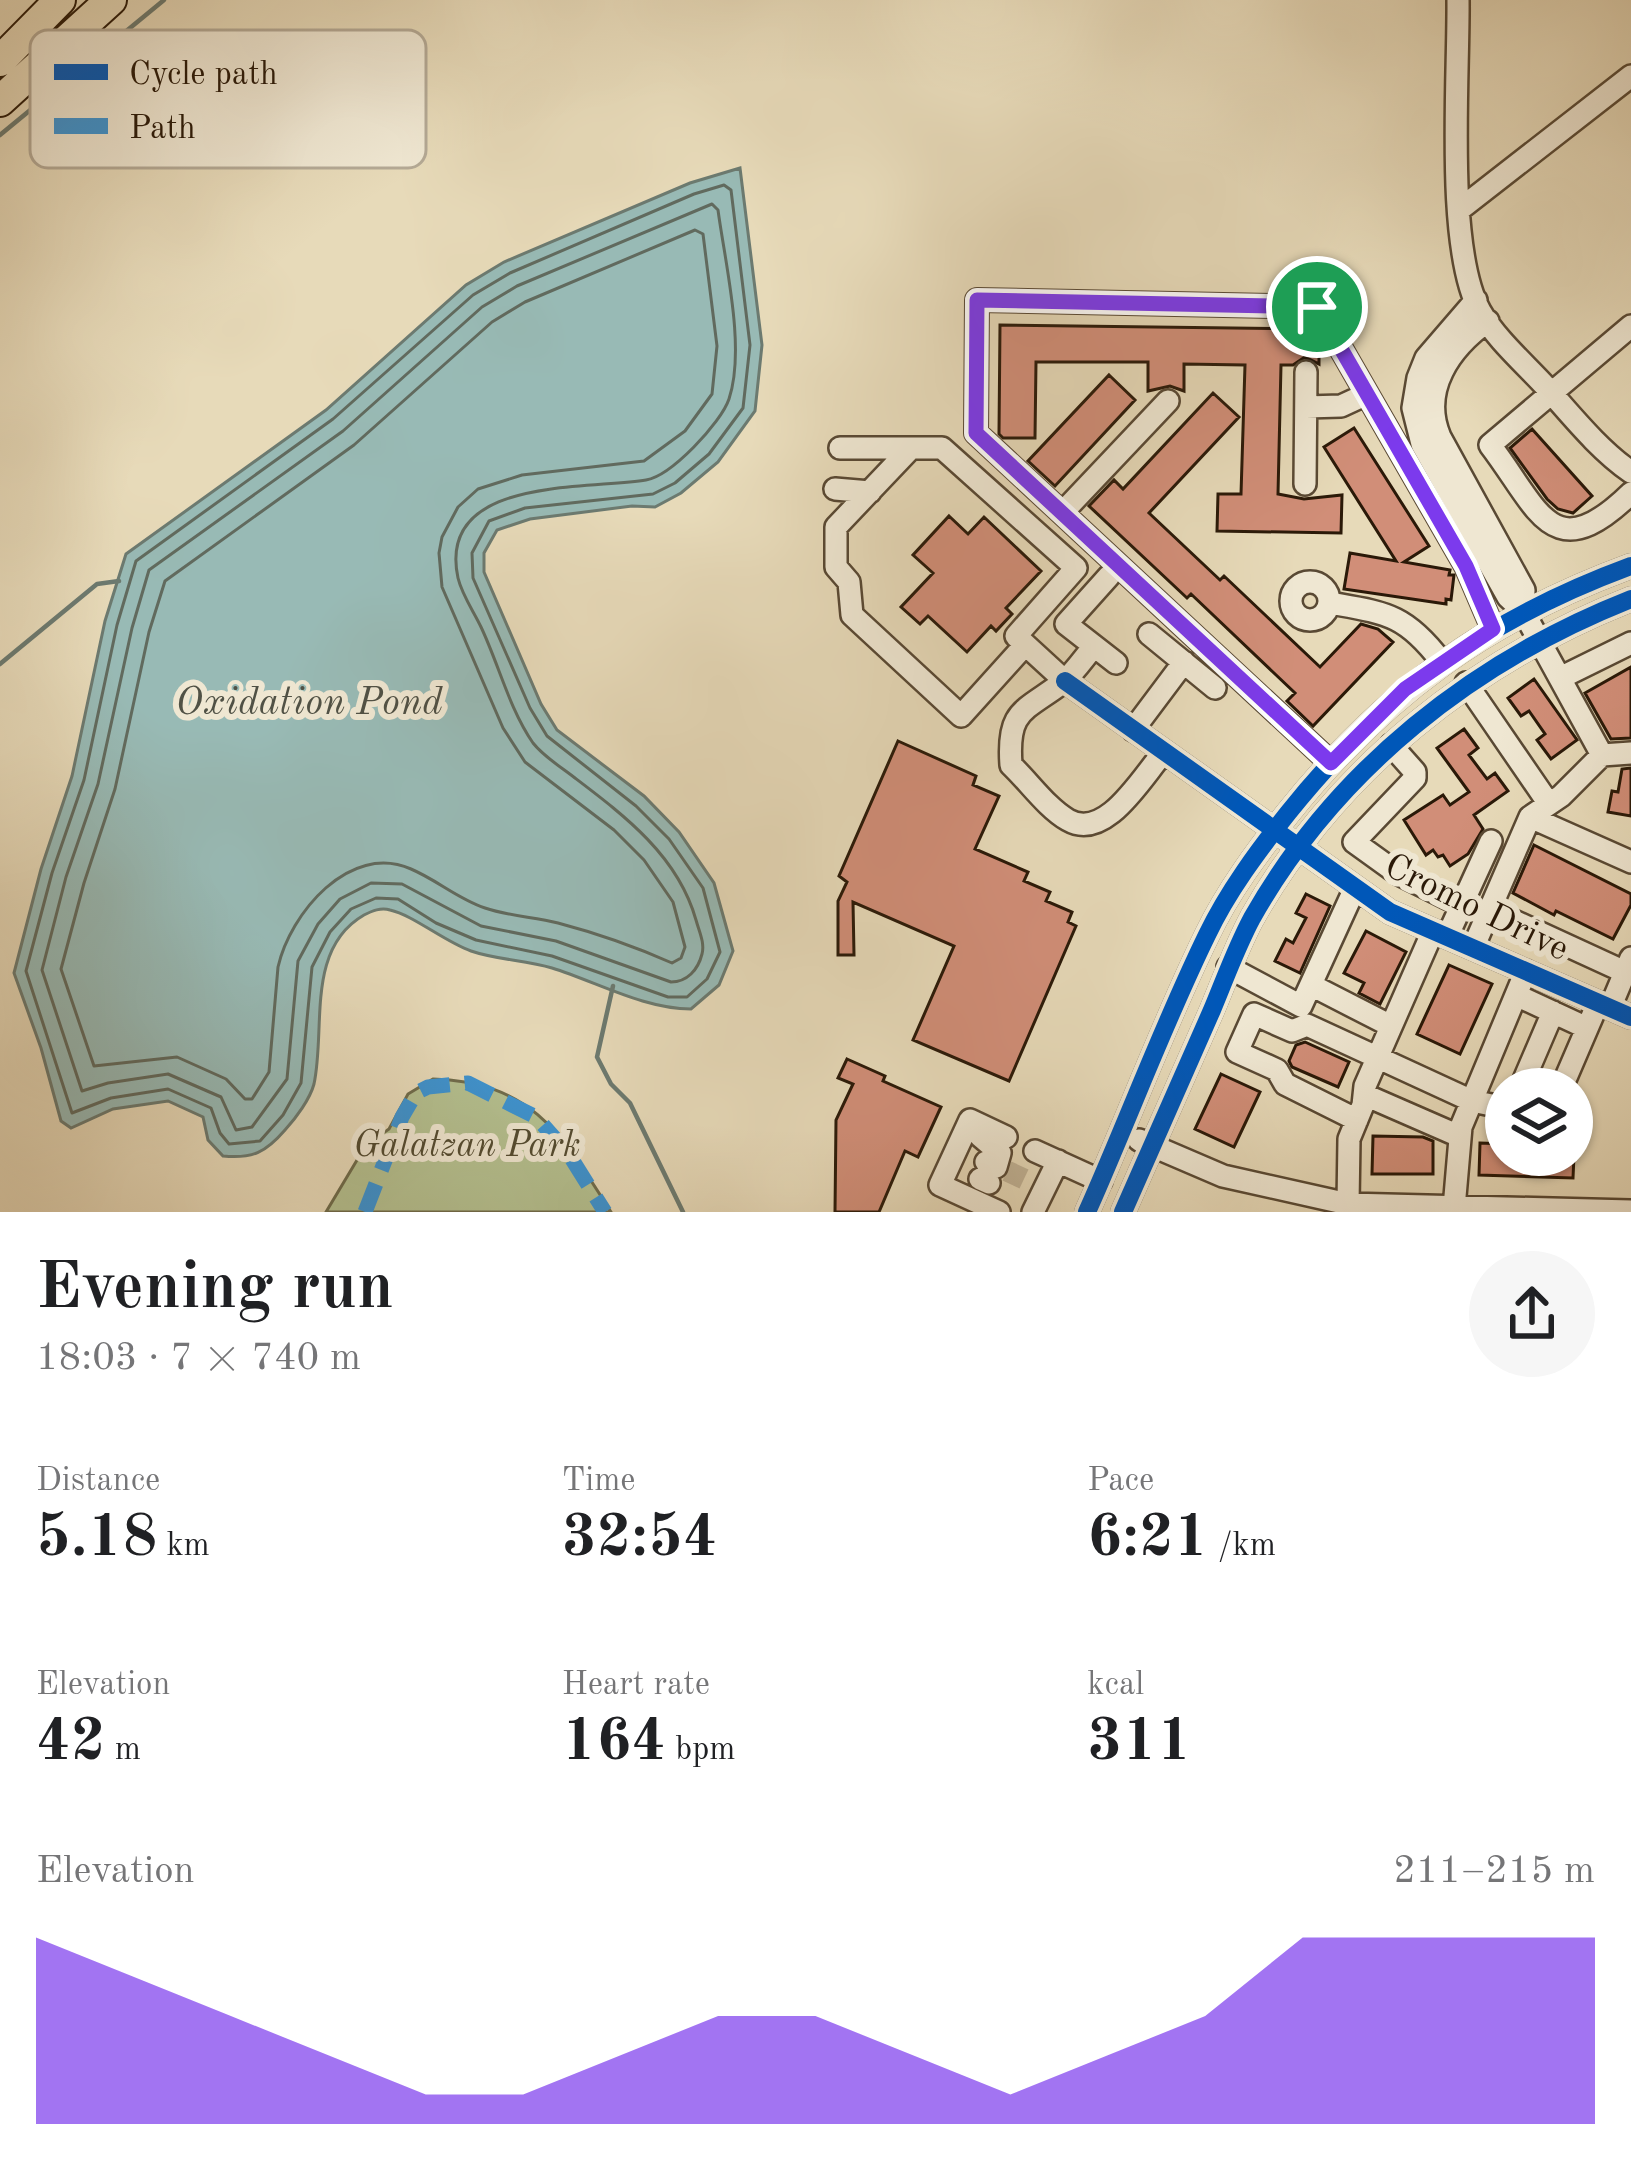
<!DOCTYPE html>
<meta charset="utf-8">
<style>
body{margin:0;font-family:"Old Standard TT",serif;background:#f6f6f6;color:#202124;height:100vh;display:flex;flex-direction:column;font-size:45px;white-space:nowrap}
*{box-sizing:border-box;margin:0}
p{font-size:39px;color:#757577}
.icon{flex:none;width:66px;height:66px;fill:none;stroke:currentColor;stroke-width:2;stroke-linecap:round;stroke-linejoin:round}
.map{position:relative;height:1212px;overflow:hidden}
.details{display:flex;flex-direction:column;background:#fff;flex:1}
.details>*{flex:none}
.tools{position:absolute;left:1485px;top:1068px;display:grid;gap:24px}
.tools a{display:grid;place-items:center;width:108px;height:108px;border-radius:50%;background:#fff;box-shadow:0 3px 9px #0004;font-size:60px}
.pin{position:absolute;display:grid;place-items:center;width:102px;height:102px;color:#fff;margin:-51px;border:6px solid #fff;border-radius:50%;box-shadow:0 3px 12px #0007}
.round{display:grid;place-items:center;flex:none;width:126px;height:126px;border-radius:63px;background:#f6f6f6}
.head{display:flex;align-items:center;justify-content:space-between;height:204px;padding:0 36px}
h1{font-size:66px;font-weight:800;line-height:90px}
.stats{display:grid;grid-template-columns:repeat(3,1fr);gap:18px;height:204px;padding:12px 36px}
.stats div{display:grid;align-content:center}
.stats b{font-size:60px;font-weight:800}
.stats small{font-size:33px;font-weight:400}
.stats p{font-size:33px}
.chart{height:336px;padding:24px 36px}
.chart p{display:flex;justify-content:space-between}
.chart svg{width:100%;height:216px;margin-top:12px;fill:#7c3aed;opacity:.7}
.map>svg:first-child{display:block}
</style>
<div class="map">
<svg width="1631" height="1212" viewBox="0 0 1631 1212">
<rect width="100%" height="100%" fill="#e7dab9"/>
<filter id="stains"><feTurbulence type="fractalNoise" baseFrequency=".00167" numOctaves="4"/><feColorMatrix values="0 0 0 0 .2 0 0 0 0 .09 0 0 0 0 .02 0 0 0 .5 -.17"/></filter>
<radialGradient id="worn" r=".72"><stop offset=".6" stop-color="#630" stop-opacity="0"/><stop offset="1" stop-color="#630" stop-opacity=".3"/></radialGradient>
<!-- green -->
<path fill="#b4c090" stroke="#6f6c4c" stroke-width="3" d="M 433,1079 C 533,1082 562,1135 611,1212 L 326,1212 L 366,1145 L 389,1129 L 408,1094 Z"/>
<!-- water -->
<path fill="#98bab5" stroke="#6c7a70" stroke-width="3" d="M 740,168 L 762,345 L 755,411 L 718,462 L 681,493 L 655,507 L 632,506 L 530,519 L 497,530 L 484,553 L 484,572 L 541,704 L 557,730 L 644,796 L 679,832 L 714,883 L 733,951 L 719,985 L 691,1009 C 644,1009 597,982 552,968 C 526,960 497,960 471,951 C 445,942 413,915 390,910 C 381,907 372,911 364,915 C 305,949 326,1029 314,1084 C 310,1099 296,1118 285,1130 C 266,1152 253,1159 223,1156 L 208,1140 L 203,1117 L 168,1101 L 113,1109 L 71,1128 L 61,1121 L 41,1048 L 14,973 L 41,869 L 72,776 L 105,621 L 126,554 L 326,410 L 466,285 L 504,262 L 690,183 Z"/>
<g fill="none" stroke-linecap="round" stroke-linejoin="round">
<!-- shore -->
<path stroke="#616a5e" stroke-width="3" d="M 724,185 L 731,190 L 750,345 L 743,408 L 709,454 L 675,483 L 653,494 L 525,508 L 489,521 L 472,553 L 473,578 L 530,708 L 547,736 L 636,806 L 669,839 L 703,888 L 720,952 L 707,979 L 687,997 L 668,997 L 552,956 L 476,940 L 436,923 L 398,899 L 376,898 L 351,909 L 330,932 L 312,967 L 301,1083 L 283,1115 L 260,1141 L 229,1144 L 220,1133 L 211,1108 L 168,1089 L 111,1098 L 72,1113 L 26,971 L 52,873 L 84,780 L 117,625 L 136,561 L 333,419 L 473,295 L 510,273 L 694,194 Z
M 712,204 L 718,210 C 725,263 746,348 729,399 C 721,423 671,476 646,480 C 587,490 436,476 458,578 C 462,595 474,612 481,627 C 499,665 509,708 533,743 C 544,757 561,767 575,778 C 625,816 678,856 696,920 C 699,931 705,943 702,954 C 698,970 687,982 671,982 L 556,941 L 481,926 L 402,884 L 371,883 L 340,899 L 318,924 L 298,961 L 287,1079 L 252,1127 L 236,1130 L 221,1097 L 168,1074 L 108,1083 L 82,1091 L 42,970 L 66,877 L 98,784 L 132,628 L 149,570 L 343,431 L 482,307 L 517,286 Z
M 695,230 L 703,234 L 717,346 L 712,394 L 685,431 L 644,461 L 522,475 L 478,489 L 458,507 L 442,537 L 439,553 L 442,587 L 503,728 L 525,762 L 614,830 L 644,860 L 673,902 L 685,947 L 681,958 L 672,963 C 636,947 596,933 558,923 C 534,917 508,916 485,908 C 458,899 437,880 411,869 C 349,842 290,914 278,967 L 269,1072 L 252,1099 L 245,1099 L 226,1079 L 177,1057 L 94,1066 L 61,969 L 84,883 L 115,789 L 149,632 L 165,581 L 354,445 L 492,322 L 525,302 Z"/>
<!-- stream -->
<path stroke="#6c7a70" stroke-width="4.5" d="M 0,135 L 164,0
M 0,664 L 97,584 L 119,581
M 613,986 L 597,1057 L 611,1084 L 630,1103 L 683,1212"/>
</g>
<!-- building -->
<path fill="#d18e78" stroke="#2a1908" stroke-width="3" d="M 1000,325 L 1312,329 L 1319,340 L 1319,364 L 1305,357 L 1293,365 L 1281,365 L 1278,494 L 1304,499 L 1342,495 L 1341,533 L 1217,531 L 1218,494 L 1241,494 L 1245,365 L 1184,364 L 1184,391 L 1170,386 L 1148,391 L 1148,362 L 1036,362 L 1035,438 L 1003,438 L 999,434 Z
M 1109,375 L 1135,400 L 1055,486 L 1028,461 Z
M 1213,393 L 1239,417 L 1149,513 L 1220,580 L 1224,576 L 1320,667 L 1361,624 L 1378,629 L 1393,642 L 1313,726 L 1287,701 L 1295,693 L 1191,594 L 1187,598 L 1089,506 L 1114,480 L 1123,489 Z
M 1354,428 L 1429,546 L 1404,562 L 1450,570 L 1449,575 L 1454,575 L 1451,600 L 1446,599 L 1446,604 L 1344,589 L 1350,553 L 1396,561 L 1324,447 Z
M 1532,429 L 1592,496 L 1573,513 L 1558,509 L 1547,499 L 1510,448 Z
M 949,516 L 968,534 L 984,517 L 1041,571 L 1006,608 L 1012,614 L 996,631 L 991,626 L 967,652 L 928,616 L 920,624 L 901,607 L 933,573 L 913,555 Z
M 1631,667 L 1631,738 L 1611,739 L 1585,693 Z
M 1534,679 L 1577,740 L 1551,759 L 1537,740 L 1545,734 L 1529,711 L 1521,716 L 1508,698 Z
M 1464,729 L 1478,748 L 1469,755 L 1487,779 L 1495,773 L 1508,791 L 1474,815 L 1483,829 L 1468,854 L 1450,866 L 1443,855 L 1438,857 L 1433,850 L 1426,855 L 1404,820 L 1443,795 L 1450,805 L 1469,792 L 1437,748 Z
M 898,741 L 976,776 L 973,785 L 999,796 L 975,849 L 1028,872 L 1024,881 L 1050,892 L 1046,901 L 1072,912 L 1068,922 L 1076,926 L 1009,1081 L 913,1040 L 954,946 L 853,902 L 854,955 L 838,955 L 838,901 L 847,882 L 839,876 Z
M 1631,768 L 1631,816 L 1608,812 L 1612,791 L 1618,792 L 1622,769 Z
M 1534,845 L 1631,894 L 1631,905 L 1613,939 L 1556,911 L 1554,915 L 1513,893 Z
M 1306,894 L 1330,906 L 1300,973 L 1275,961 L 1286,939 L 1293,943 L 1306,918 L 1296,913 Z
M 1366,931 L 1406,952 L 1380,1004 L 1359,993 L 1364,983 L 1344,973 Z
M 1449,965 L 1492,984 L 1460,1054 L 1417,1034 Z
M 1305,1042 L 1349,1062 L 1338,1087 L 1292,1067 L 1289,1061 L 1296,1045 Z
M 847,1059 L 885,1076 L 883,1081 L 941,1107 L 918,1157 L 905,1151 L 879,1212 L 835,1212 L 836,1120 L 853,1084 L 838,1078 Z
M 1221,1074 L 1260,1092 L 1234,1147 L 1195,1129 Z
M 1373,1136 L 1423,1137 L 1433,1141 L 1433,1174 L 1372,1174 Z
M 1480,1143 L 1506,1144 L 1506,1155 L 1574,1155 L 1573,1178 L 1479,1175 Z"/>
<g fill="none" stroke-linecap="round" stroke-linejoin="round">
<!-- minor-tunnel -->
<path stroke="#c1b396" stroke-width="21" stroke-dasharray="21 10" stroke-linecap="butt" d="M 1007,1171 L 1024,1179"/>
<!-- minor casing -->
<g stroke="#594934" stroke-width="26">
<path id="minor" d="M 1458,0 C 1459,76 1445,248 1480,311 C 1496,339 1525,364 1546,387 C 1572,416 1599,450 1631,472
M 1459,210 L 1631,76
M 1488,321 C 1450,348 1420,390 1440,437 L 1524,590 L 1523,611
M 1631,326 L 1490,445 C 1539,509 1552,570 1631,493
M 1306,407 L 1341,406 L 1367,394
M 840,448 L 942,448 L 1076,568 L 1016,636 L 1065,681 L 1390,912 L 1631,1017
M 911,448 L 836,527 L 836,567 L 849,582 L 852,615 L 961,716 L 1025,645
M 1305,484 L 1306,372
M 835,489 L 870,492
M 1062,513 L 1168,401
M 1109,576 L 1066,624 L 1116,663
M1291 601a19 19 0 1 1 38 0a19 19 0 1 1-38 0Z
M 1330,603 C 1386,613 1405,614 1441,661
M 1149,634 L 1215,688
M 1094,646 C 1084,658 1074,673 1062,683 C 1023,712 1007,710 1011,765 C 1029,782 1047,808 1068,820 C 1106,842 1143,775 1164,752
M 1560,678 L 1631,643
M 1466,683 L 1549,804
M 1133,730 L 1184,662
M 1391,745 L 1415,772 L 1415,778 L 1354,842 L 1397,873 L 1461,905
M 1602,755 L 1631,753
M 1331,763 L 976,433 L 977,300 L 1317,307 L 1466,566 L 1493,629
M 1530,817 L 1631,862
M 1490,910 L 1627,973
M 1447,937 L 1491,841
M 1473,948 L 1530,817 L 1561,796 L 1602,755 L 1523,611 L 1508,597 L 1422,444 L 1413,408 L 1418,378 L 1426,358 L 1476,300
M 1228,967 L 1301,1006 L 1355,888
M 1311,985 L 1391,1026
M 1516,995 L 1587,1028
M 1610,1008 L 1631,958
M 1520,1089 L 1553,1012
M 1561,1089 L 1598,1003
M 1365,1095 L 1459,1136
M 1357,1120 L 1285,1084 L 1277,1070 L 1237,1052 L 1254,1014 L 1292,1031 L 1307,1025 L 1472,1101 L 1506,1108
M 980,1136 L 1000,1153 L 996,1167 L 986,1162
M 1139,1140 L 1223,1176 L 1348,1204 L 1631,1211
M 1035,1151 L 1101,1181
M 980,1179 L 989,1183
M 1348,1204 L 1349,1139 L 1363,1105 L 1365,1086 L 1433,931
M 1454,1208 L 1461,1127 L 1526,971
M 999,1212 L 940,1185 L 970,1120 L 1006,1137
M 1033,1212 L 1058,1161
M 1087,1212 C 1128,1120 1163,1025 1207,935 C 1228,891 1258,851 1288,813 C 1384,693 1487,619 1631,566
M 1123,1212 C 1152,1145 1182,1078 1212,1010 C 1225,979 1236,948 1252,918 C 1336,769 1474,661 1631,599"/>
</g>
<!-- highway casing -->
<g stroke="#2a1908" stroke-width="34">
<path id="highway" d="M 0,61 L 60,0
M 0,101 L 111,0"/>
</g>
<!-- minor -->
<use href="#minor" stroke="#efe7d2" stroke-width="21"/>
<!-- highway -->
<use href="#highway" stroke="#e7dab9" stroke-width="30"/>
<!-- quiet -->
<path stroke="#3c93d1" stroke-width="15" stroke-dasharray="30 15" stroke-linecap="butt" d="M 365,1212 L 402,1117 L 416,1093 L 428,1087 L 468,1083 L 536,1117 L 568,1153 L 605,1212"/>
<!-- cycleway casing -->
<g stroke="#efe7d2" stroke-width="26">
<path id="cycleway" d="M 1065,681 L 1390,912 L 1631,1017
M 1087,1212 C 1128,1120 1163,1025 1207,935 C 1228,891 1258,851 1288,813 C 1384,693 1487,619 1631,566
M 1123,1212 C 1152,1145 1182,1078 1212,1010 C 1225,979 1236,948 1252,918 C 1336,769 1474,661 1631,599"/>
</g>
<!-- cycleway -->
<use href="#cycleway" stroke="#0057b8" stroke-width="18"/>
</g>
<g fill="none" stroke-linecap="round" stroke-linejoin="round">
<!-- route casing -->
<g stroke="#fff" stroke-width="24">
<path id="route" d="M 977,300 L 1317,307 L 1466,566 L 1493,629 L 1405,689 L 1331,763 L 976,433 Z"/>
</g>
<!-- route -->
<use href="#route" stroke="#7c3aed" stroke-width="15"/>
</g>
<g text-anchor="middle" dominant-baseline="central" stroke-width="12" stroke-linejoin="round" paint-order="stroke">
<!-- street labels -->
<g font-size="36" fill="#2a1908" stroke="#efe7d2">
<text transform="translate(1476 909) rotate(26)">Cromo Drive</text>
</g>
<!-- park labels -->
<g font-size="36" font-style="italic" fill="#534b31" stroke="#efe7d2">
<text x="467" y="1147">Galatzan Park</text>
</g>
<!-- water labels -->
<g font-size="39" font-style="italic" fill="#505145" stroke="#efe7d2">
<text x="309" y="703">Oxidation Pond</text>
</g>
</g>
<!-- legend -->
<rect x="30" y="30" width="396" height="138" rx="18" fill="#efe7d2" stroke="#b4a995" stroke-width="3"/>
<rect x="54" y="64" width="54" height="16" fill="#0057b8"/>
<rect x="54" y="118" width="54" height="16" fill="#3c93d1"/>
<g font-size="33" fill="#2a1908">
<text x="129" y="84">Cycle path</text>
<text x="129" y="138">Path</text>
</g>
<rect width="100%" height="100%" filter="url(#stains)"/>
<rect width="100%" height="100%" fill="url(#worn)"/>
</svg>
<div class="tools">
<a><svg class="icon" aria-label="layers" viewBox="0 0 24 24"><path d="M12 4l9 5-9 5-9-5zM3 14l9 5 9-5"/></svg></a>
</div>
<div class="pin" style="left:1317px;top:307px;background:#1e9e55"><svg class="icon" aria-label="arrive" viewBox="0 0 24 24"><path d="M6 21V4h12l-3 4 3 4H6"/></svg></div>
</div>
<section class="details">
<div class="head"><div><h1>Evening run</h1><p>18:03 · 7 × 740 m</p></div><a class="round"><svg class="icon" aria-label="share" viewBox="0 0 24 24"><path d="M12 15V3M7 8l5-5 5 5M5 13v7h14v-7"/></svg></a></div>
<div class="stats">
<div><p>Distance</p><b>5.18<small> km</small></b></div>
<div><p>Time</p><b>32:54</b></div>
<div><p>Pace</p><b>6:21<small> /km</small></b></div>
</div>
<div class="stats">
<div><p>Elevation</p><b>42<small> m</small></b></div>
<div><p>Heart rate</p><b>164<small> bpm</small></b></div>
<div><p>kcal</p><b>311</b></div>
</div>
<div class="chart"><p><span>Elevation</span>211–215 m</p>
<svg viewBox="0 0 160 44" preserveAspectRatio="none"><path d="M0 44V6L10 14L20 22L30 30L40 38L50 38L60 30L70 22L80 22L90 30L100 38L110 30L120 22L130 6L140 6L150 6L160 6V44z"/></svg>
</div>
</section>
